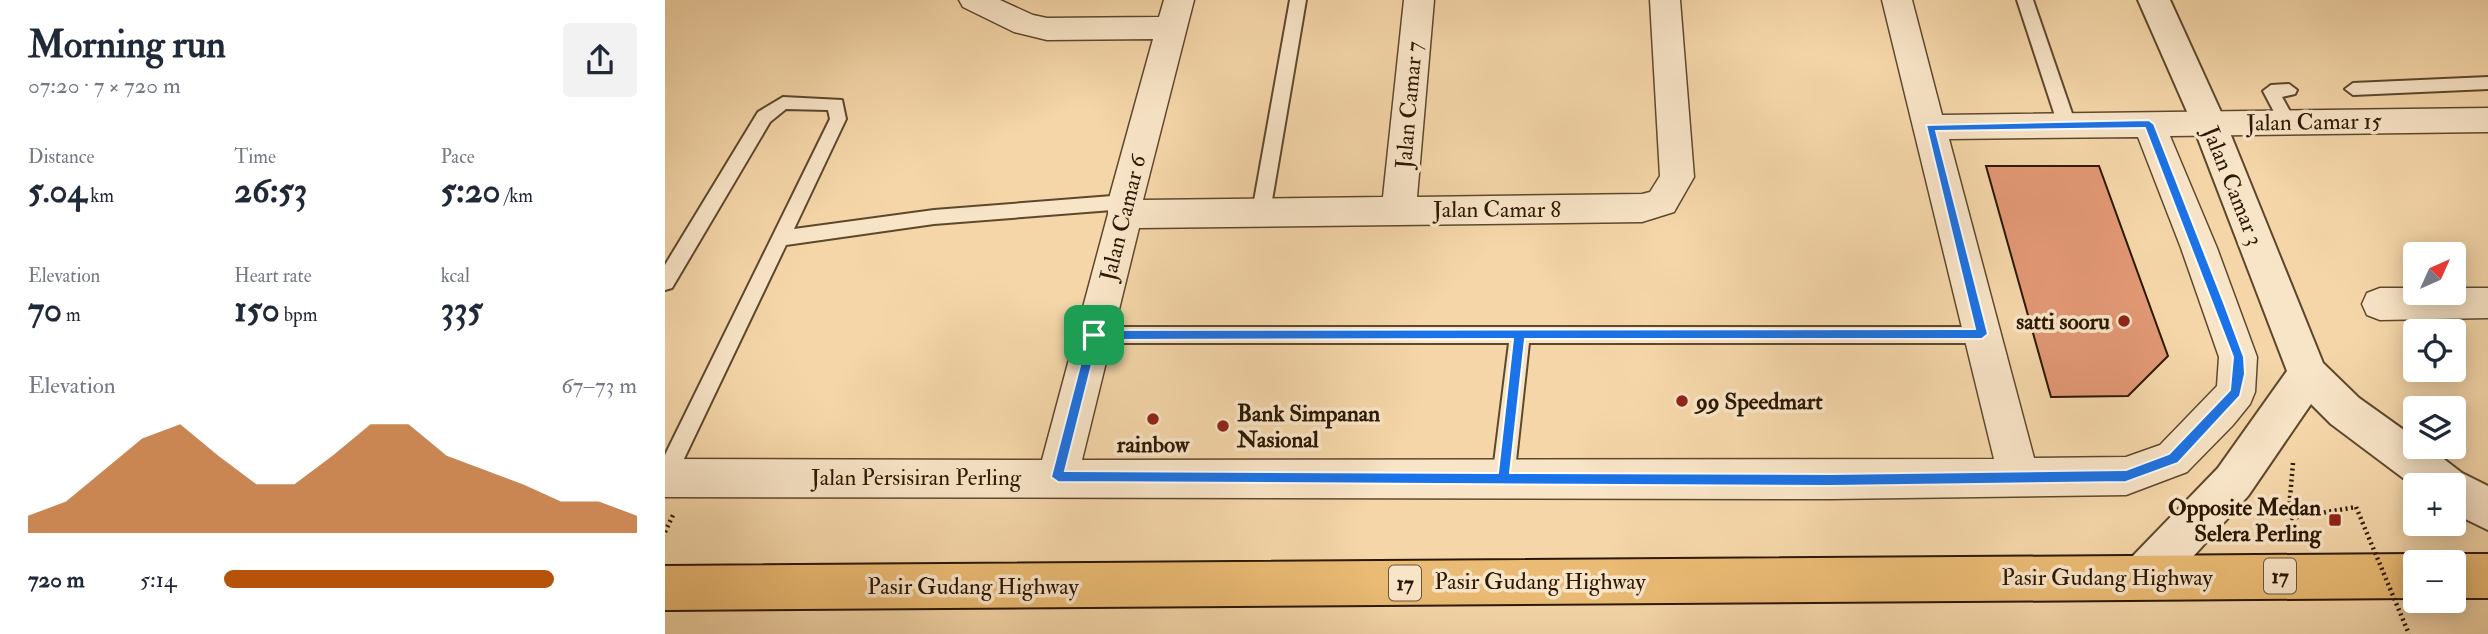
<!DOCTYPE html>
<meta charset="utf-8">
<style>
body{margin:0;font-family:"IM FELL Double Pica",serif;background:#f2f2f3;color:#1f2937;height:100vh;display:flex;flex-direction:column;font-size:26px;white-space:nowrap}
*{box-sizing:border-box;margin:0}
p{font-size:23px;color:#747a83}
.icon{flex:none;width:38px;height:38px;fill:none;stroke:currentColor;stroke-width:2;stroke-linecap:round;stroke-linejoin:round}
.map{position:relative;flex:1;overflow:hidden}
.details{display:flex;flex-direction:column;background:#fff;width:665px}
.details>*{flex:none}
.needle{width:46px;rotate:45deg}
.tools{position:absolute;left:1738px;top:242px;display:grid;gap:14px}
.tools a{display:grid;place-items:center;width:63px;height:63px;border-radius:7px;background:#fff;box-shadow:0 4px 18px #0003;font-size:35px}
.pin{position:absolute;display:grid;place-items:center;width:60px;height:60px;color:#fff;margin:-30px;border-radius:14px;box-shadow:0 4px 10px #0006}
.round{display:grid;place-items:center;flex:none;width:74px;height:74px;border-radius:7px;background:#f2f2f3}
.headline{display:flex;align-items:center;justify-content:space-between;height:119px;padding:0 28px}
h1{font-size:38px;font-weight:700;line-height:52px}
.stats{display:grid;grid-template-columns:repeat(3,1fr);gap:10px;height:119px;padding:7px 28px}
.stats div{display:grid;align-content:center}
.stats b{font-size:35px;font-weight:700}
.stats small{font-size:19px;font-weight:400}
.stats p{font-size:19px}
.chart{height:196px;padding:14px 28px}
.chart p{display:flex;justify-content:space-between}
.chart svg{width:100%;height:126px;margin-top:7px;fill:#b45309;opacity:.7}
ul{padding:0 28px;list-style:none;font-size:23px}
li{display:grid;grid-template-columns:112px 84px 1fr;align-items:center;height:52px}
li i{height:18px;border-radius:9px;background:#b45309}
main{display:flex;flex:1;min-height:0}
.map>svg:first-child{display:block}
</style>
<main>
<section class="details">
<div class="headline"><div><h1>Morning run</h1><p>07:20 · 7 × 720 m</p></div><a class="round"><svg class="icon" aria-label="share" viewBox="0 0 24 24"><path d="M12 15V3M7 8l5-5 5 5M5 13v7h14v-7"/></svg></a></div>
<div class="stats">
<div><p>Distance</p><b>5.04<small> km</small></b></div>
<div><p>Time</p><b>26:53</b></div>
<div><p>Pace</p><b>5:20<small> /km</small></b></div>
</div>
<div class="stats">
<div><p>Elevation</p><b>70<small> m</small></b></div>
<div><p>Heart rate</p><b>150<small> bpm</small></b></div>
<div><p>kcal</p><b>335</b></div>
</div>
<div class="chart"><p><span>Elevation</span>67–73 m</p>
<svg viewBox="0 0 160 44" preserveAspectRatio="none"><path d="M0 44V38L10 33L20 22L30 11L40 6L50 17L60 27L70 27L80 17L90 6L100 6L110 17L120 22L130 27L140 33L150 33L160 38V44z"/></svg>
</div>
<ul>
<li><b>720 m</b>5:14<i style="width:80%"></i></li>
</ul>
</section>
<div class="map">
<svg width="1823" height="634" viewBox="0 0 1823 634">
<rect width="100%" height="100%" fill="#f4d6a9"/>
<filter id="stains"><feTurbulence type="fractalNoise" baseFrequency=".00286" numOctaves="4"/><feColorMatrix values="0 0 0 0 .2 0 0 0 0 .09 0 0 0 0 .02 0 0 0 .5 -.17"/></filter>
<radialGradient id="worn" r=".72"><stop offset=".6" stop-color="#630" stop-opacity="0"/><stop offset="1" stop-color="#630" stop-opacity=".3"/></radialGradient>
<!-- building -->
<path fill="#e19874" stroke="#2c1802" stroke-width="2" d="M 1321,166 L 1434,166 L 1503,356 L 1463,396 L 1386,397 Z"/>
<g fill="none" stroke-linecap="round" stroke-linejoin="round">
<!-- service casing -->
<g stroke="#5e482c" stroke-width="4">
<path id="service" d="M 625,0 L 641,0 L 605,212 L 602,217 L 596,219 L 590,217 L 587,212 Z
M 1352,0 L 1368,0 L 1411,125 L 1408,130 L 1396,130 L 1393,125 Z
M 1823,77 L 1823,89 L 1688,95 L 1680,89 L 1688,83 Z
M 1624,84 L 1632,90 L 1630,94 L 1617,97 L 1631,122 L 1629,127 L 1617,127 L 1598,91 L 1606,85 Z
M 118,97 L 177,100 L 181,119 L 129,229 L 269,210 L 460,195 L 466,197 L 469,202 L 466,207 L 460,209 L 269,224 L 121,245 L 7,484 L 0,487 L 0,455 L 165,119 L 163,110 L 121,109 L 105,122 L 7,288 L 0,290 L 0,265 L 93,112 Z
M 429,327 L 1317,327 L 1324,329 L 1327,335 L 1324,341 L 1317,343 L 864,343 L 849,479 L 845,486 L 838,489 L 831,486 L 827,479 L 844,343 L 429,343 L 422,341 L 419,335 L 422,329 Z"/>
</g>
<!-- minor casing -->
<g stroke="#5e482c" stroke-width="3">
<path id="minor" d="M 294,0 L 335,0 L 368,15 L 382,18 L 494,17 L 499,0 L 529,0 L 478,200 L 718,197 L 739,0 L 769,0 L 752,197 L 977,194 L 985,192 L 995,176 L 985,0 L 1015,0 L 1029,177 L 1009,212 L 977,222 L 474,228 L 417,460 L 1329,459 L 1217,0 L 1247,0 L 1277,115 L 1823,108 L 1823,132 L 1505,136 L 1552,248 L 1592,357 L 1590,392 L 1585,404 L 1568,425 L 1522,472 L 1461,495 L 1165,499 L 0,497 L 0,459 L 377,460 L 443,214 L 443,202 L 488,39 L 382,40 L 349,32 L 298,7 ZM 1473,137 L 1516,248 L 1554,357 L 1552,386 L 1495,445 L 1461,457 L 1369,458 L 1284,139 Z
M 1715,288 L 1750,288 L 1750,292 L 1788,292 L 1788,288 L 1823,288 L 1823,318 L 1715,320 L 1702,315 L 1697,304 L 1702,293 Z"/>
</g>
<!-- tertiary casing -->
<g stroke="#5e482c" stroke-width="4">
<path id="tertiary" d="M 1473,0 L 1505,0 L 1561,123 L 1658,363 L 1694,398 L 1750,438 L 1750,446 L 1762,446 L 1797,473 L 1823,486 L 1823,530 L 1788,513 L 1788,485 L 1750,485 L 1750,487 L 1666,424 L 1646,404 L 1583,496 L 1495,593 L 1479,599 L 1463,593 L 1457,577 L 1463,561 L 1553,468 L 1622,371 L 1527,123 Z"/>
</g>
<!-- trunk casing -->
<g stroke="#2c1802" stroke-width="4">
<path id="trunk" d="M 1750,554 L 1766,562 L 1750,562 L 1750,598 L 0,610 L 0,566 Z
M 1788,554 L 1823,554 L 1823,598 L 1788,598 L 1788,562 L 1772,562 Z"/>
</g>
<!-- path -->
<path stroke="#2c1802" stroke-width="4.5" stroke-dasharray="2 3.5" stroke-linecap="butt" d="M 1628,463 L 1624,509 L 1627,518 L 1691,507
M 0,532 L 9,513"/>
<!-- service -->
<use href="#service" fill="#f8e4c7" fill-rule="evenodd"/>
<!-- minor -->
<use href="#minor" fill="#f8e4c7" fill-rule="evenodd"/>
<!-- tertiary -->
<use href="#tertiary" fill="#f8e4c7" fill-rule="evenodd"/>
<!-- trunk -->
<use href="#trunk" fill="#eabb74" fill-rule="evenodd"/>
<!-- path-bridge -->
<path stroke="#2c1802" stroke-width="4.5" stroke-dasharray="2 3.5" stroke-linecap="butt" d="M 1691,507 L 1744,634"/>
</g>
<!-- route -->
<path fill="#1a73e8" stroke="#fff" stroke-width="2" fill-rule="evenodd" d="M 1484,120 L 1489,124 L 1559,303 L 1579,357 L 1580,374 L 1575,396 L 1513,463 L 1461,482 L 1165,486 L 393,482 L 386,477 L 423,335 L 429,330 L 1310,329 L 1261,125 ZM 1480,128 L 1568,357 L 1565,390 L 1504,454 L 1461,470 L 1165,474 L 845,473 L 860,339 L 1317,339 L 1323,334 L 1271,131 ZM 848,339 L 833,473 L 400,471 L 433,340 Z"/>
<!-- markers -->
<g fill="#8f2418" stroke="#f8e4c7" stroke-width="2.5">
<circle cx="1459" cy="321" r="7"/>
<circle cx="1017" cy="401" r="7"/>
<circle cx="488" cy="419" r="7"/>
<circle cx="558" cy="426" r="7"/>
<rect x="1663" y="513" width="14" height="14" rx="3.5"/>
</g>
<g text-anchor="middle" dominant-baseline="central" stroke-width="7" stroke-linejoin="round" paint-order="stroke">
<!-- shield labels -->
<g fill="#f8e4c7" stroke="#69553d" stroke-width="2">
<rect x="1599" y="558.5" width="32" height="35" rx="5"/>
<rect x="724" y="565.5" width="32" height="35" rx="5"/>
</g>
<g font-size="21" font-weight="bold" fill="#2c1802">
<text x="1615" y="576">17</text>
<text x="740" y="583">17</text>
</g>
<!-- street labels -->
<g font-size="23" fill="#2c1802" stroke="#f8e4c7">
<text transform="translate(744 105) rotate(-85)">Jalan Camar 7</text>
<text transform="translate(1649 122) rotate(-1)">Jalan Camar 15</text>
<text transform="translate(1568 186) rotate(68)">Jalan Camar 3</text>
<text x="832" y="209">Jalan Camar 8</text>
<text transform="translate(458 218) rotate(-76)">Jalan Camar 6</text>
<text x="251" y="477">Jalan Persisiran Perling</text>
<text x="1442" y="577">Pasir Gudang Highway</text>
<text x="875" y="581">Pasir Gudang Highway</text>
<text x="308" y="586">Pasir Gudang Highway</text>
</g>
<!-- poi labels -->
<g font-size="23" font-weight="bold" fill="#2c1802" stroke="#f8e4c7" text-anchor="end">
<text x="1445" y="321">satti sooru</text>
<text x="1031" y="401" text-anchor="start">99 Speedmart</text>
<text x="572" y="413" text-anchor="start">Bank Simpanan<tspan x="572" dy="26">Nasional</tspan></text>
<text x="488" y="444" text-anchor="middle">rainbow</text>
<text x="1656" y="507">Opposite Medan<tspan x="1656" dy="26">Selera Perling</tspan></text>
</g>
</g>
<rect width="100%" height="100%" filter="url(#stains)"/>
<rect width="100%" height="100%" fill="url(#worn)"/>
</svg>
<div class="tools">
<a><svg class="needle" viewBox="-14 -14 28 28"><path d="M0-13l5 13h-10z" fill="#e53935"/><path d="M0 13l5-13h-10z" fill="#747a83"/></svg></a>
<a><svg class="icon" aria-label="locate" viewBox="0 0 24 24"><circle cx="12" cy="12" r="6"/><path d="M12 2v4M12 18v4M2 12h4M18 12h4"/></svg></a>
<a><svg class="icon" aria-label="layers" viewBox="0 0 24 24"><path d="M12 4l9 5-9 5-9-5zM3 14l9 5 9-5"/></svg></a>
<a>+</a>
<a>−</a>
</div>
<div class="pin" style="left:429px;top:335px;background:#1e9e55"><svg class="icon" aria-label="arrive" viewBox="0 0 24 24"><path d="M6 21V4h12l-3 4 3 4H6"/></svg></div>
</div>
</main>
